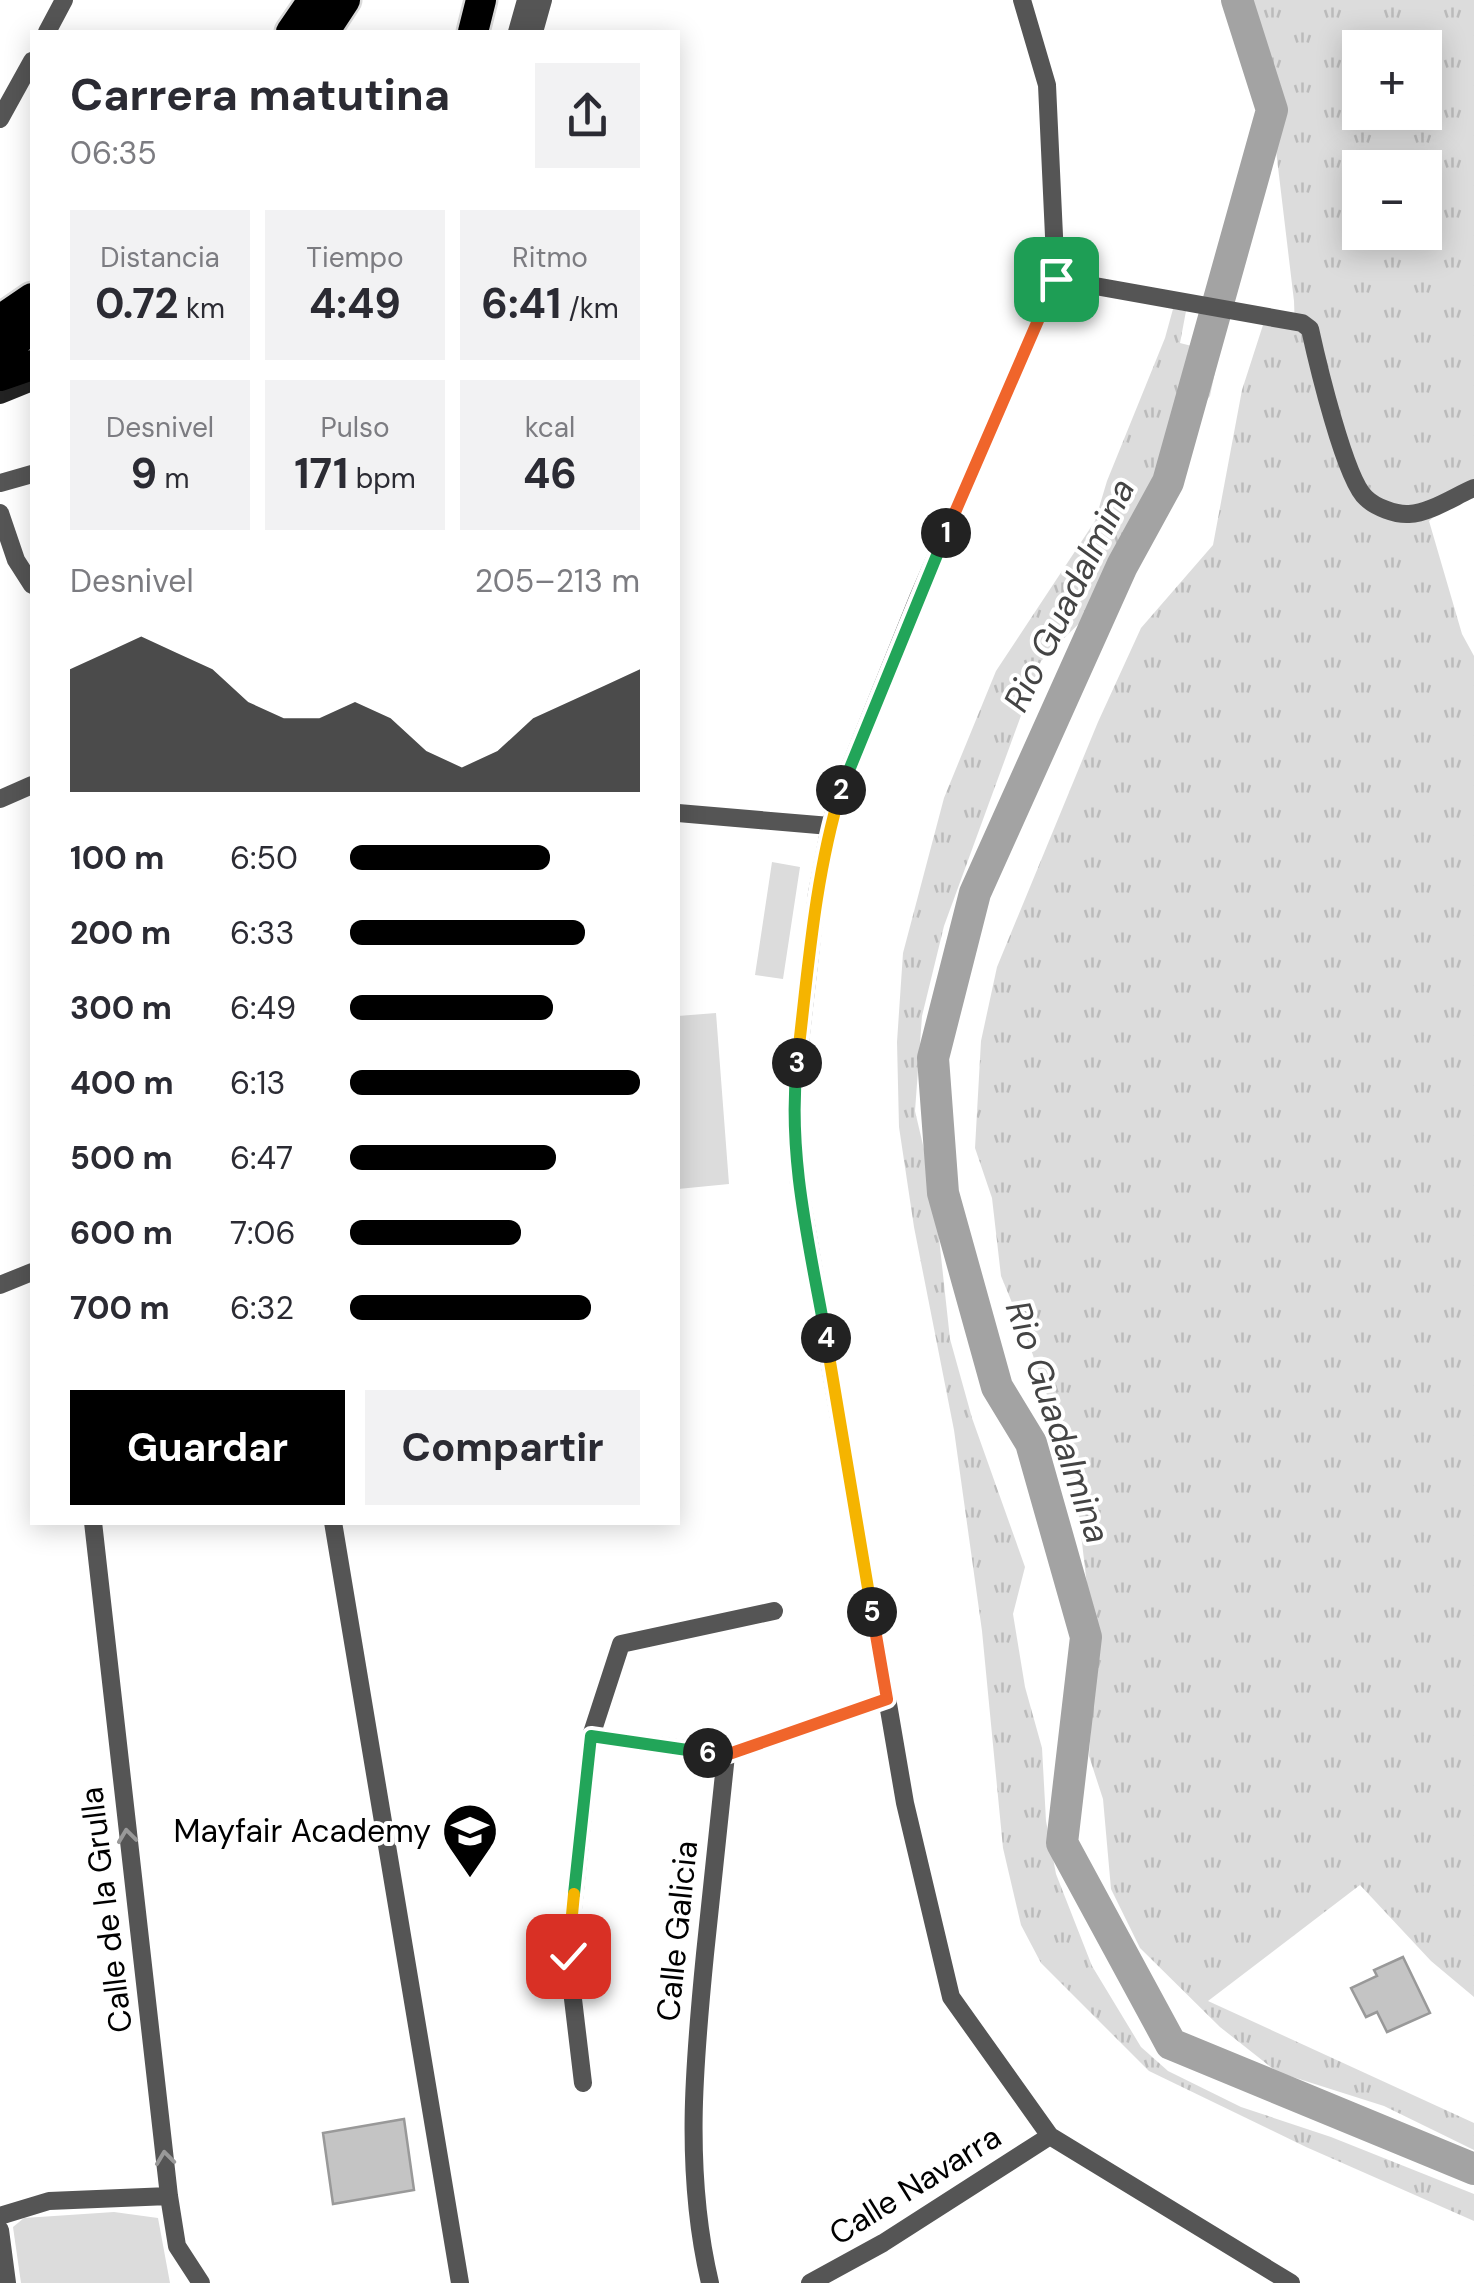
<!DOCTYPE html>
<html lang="es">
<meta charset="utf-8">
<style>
body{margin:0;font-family:"DM Sans",sans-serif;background:#f2f2f3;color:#2b2b33;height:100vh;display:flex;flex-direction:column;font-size:38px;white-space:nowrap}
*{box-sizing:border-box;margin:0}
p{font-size:32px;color:#7c7c81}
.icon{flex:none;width:55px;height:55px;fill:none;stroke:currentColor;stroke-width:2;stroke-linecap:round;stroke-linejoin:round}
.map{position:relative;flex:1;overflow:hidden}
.details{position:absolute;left:30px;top:30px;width:650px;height:1495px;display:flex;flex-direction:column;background:#fff;border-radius:0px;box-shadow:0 5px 25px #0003}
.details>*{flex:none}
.tools{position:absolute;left:1342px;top:30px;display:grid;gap:20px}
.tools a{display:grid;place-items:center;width:100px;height:100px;border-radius:0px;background:#fff;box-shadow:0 5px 25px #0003;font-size:50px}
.pin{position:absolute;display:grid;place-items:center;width:85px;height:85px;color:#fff;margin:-42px;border-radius:20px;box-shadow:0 5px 15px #0006}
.km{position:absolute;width:50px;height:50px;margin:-25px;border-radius:50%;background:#222;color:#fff;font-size:28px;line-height:50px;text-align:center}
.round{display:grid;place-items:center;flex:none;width:105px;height:105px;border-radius:0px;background:#f2f2f3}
.summary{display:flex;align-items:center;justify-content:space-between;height:170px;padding:0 40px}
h1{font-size:45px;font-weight:700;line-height:75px}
.figures{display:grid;grid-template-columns:repeat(3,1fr);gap:15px;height:170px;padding:10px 40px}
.figures div{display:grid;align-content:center;border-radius:0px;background:#f2f2f3;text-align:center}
.figures b{font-size:42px;font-weight:700}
.figures small{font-size:28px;font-weight:400}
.figures p{font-size:28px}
.chart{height:280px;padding:20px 40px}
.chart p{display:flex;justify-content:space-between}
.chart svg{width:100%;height:180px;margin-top:10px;fill:#000;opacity:.7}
.cta{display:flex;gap:20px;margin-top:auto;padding:20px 40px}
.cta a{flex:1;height:115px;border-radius:0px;background:#000;color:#fff;font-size:40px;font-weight:700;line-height:115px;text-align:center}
.cta a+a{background:#f2f2f3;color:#2b2b33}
ul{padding:0 40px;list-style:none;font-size:32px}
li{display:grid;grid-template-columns:160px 120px 1fr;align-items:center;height:75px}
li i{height:25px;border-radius:12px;background:#000}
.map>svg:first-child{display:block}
</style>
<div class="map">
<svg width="1474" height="2283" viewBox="0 0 1474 2283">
<defs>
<pattern id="grass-tufts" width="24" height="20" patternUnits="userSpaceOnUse" patternTransform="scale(2.5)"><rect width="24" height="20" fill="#dcdcdc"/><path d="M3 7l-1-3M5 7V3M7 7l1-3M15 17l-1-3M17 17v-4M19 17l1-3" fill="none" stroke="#bbb"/></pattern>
</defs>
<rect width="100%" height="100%" fill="#fff"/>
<!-- grass -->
<path fill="url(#grass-tufts)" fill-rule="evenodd" d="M 1250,0 L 1474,0 L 1474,484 L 1429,521 L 1462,634 L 1474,656 L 1474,1997 L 1431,1961 L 1360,1885 L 1208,2001 L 1474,2123 L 1474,2150 L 1384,2106 L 1277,2072 L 1220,2027 L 1140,1948 L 1111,1889 L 1103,1799 L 1089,1756 L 1094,1682 L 1090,1611 L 1079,1517 L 1059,1429 L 1029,1344 L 1001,1276 L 992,1198 L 975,1148 L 981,1041 L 997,967 L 1098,722 L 1141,628 L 1213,545 L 1242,390 L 1263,325 L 1295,330 L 1294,301 L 1262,33 ZM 1360,48 L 1425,48 L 1425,112 L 1360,112 ZM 1360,168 L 1425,168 L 1425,232 L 1360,232 Z
M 1173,309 L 1186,311 L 1180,343 L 1219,353 L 1210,396 L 1161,461 L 1139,540 L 1122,581 L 1041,661 L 944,926 L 922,1016 L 915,1111 L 934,1192 L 950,1339 L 972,1418 L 1025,1567 L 1013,1614 L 1025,1687 L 1042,1748 L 1046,1821 L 1056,1874 L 1092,1966 L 1141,2047 L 1168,2071 L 1241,2107 L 1331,2137 L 1474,2194 L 1474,2221 L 1306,2147 L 1149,2071 L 1041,1963 L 1021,1925 L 1003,1848 L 982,1631 L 954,1430 L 914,1227 L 899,1127 L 897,1042 L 903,953 L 944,798 L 996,671 L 1095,521 L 1107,481 L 1165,338 Z"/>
<!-- pitch -->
<path fill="#dcdcdc" d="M 772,862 L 800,867 L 783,979 L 755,975 Z
M 716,1013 L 729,1184 L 678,1189 L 678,1016 Z
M 114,2212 L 158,2218 L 170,2283 L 21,2283 L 13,2227 L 24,2218 Z"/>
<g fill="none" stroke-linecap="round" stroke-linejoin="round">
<!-- river -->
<path stroke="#a3a3a3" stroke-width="32" d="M 1237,0 L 1272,110 L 1168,482 L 1122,566 L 975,893 L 933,1058 L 943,1193 L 997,1387 L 1031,1443 L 1086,1637 L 1062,1843 L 1171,2044 L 1474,2169"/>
</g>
<!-- building -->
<path fill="#c4c4c4" stroke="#999" stroke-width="2.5" d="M 1403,1957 L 1430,2013 L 1387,2032 L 1377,2012 L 1366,2017 L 1351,1988 L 1377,1976 L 1374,1970 Z
M 404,2119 L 414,2190 L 333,2204 L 323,2133 Z"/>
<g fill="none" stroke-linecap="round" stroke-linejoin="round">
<!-- highway casing -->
<g stroke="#dbdbdb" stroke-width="35">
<path id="highway" d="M 291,32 L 313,0
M 324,32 L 345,0
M 473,32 L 481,0
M 0,320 L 32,298
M 0,351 L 32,330
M 0,376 L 32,365"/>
</g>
<!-- street -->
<path stroke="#555" stroke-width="18" d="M 1022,0 L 1047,85 L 1056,279 L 918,598 L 841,789 L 830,826 L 817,893 L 796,1078 L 794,1120 L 799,1184 L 905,1803 L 951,1997 L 1050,2136 L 1291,2283
M 47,32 L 64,0
M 517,32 L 526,0
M 534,32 L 543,0
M 0,119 L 32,61
M 1056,279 L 1302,323 L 1310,329 C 1317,361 1345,480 1366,498 C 1375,507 1396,515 1409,514 C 1430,513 1455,496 1474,488
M 0,483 L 32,474
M 0,513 L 16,560 L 32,585
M 0,799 L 32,785
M 678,813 L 830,826
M 0,1285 L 32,1272
M 93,1522 L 169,2196 L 177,2246 L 201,2283
M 333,1522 L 460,2283
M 726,1755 L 591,1736 L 621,1644 L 774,1611
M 583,2083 L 568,1957 L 591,1736
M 0,2216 L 49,2201 L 169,2196
M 0,2230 L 7,2283
M 710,2283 C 684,2173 694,2065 705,1954 C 712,1888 719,1822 726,1755 L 887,1699
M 810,2283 L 883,2243 L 1050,2136"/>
<!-- secondary -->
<path stroke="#222" stroke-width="20" d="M 0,394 L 32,381"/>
<!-- highway -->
<use href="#highway" stroke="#000" stroke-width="30"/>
</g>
<!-- one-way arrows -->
<defs><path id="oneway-chevron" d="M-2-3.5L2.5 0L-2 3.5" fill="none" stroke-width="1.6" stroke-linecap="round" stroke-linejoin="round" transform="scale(2.5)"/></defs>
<g stroke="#999">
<use href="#oneway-chevron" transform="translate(127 1836) rotate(-97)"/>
<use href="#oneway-chevron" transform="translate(165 2158) rotate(-97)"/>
</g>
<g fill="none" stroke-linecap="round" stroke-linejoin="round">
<!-- split-1 casing -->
<g stroke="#fff" stroke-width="20">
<path id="split-1" d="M 946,533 L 1056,279"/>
</g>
<!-- split-2 casing -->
<g stroke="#fff" stroke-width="20">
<path id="split-2" d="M 841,790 L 946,533"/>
</g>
<!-- split-3 casing -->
<g stroke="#fff" stroke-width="20">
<path id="split-3" d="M 797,1063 C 808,972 814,879 841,790"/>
</g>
<!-- split-4 casing -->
<g stroke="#fff" stroke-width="20">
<path id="split-4" d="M 797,1063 C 787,1156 810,1248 826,1338"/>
</g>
<!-- split-5 casing -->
<g stroke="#fff" stroke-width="20">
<path id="split-5" d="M 826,1338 L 872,1612"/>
</g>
<!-- split-6 casing -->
<g stroke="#fff" stroke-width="20">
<path id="split-6" d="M 708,1753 L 726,1755 L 887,1699 L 872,1612"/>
</g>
<!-- split-7 casing -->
<g stroke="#fff" stroke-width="20">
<path id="split-7" d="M 574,1894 L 591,1736 L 708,1753"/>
</g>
<!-- split-8 casing -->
<g stroke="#fff" stroke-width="20">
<path id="split-8" d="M 568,1956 L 574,1894"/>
</g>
<!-- split-1 -->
<use href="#split-1" stroke="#f0652b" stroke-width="12"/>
<!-- split-2 -->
<use href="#split-2" stroke="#22a559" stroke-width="12"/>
<!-- split-3 -->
<use href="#split-3" stroke="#f5b400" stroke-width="12"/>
<!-- split-4 -->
<use href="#split-4" stroke="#22a559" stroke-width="12"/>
<!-- split-5 -->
<use href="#split-5" stroke="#f5b400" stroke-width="12"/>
<!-- split-6 -->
<use href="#split-6" stroke="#f0652b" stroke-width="12"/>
<!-- split-7 -->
<use href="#split-7" stroke="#22a559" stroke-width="12"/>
<!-- split-8 -->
<use href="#split-8" stroke="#f5b400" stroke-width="12"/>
</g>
<!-- icons -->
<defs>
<g id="school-pin" transform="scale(2.875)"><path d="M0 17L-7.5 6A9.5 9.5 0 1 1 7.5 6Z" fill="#000" stroke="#fff"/><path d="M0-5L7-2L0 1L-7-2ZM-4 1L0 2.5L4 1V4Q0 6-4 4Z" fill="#fff"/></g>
</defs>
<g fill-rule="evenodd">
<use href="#school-pin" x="470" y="1831"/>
</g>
<g text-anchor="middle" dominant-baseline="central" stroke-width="8" stroke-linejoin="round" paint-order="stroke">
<!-- poi labels -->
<g font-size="32" fill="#000" stroke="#fff" text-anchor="end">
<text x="431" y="1831">Mayfair Academy</text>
</g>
<!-- street labels -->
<g font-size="32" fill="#000" stroke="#fff">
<text transform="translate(106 1910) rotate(-97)">Calle de la Grulla</text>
<text transform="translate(677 1931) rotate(-84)">Calle Galicia</text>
<text transform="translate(915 2185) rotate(-32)">Calle Navarra</text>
</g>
<!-- water labels -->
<g font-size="35" font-style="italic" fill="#444" stroke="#fff">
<text transform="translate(1069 595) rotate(-64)">Rio Guadalmina</text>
<text transform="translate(1058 1422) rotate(71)">Rio Guadalmina</text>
</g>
</g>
</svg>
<div class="tools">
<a>+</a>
<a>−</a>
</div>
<div class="pin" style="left:1056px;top:279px;background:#1e9e55"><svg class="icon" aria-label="arrive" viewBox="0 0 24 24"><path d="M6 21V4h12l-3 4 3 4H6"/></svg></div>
<div class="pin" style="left:568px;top:1956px;background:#d93025"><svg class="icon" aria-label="check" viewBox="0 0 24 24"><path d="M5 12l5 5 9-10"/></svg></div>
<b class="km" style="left:946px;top:533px">1</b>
<b class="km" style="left:841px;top:790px">2</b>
<b class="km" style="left:797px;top:1063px">3</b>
<b class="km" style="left:826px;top:1338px">4</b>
<b class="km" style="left:872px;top:1612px">5</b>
<b class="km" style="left:708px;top:1753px">6</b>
<section class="details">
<div class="summary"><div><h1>Carrera matutina</h1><p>06:35</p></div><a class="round"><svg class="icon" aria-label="share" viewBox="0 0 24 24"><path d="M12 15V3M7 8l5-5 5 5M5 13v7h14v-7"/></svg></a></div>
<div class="figures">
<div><p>Distancia</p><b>0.72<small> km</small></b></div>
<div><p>Tiempo</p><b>4:49</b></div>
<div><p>Ritmo</p><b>6:41<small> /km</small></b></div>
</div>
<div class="figures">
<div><p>Desnivel</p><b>9<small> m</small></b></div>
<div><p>Pulso</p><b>171<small> bpm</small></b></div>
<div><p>kcal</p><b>46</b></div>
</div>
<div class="chart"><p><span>Desnivel</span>205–213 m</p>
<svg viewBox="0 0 160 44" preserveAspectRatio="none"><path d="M0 44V14L10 10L20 6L30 10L40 14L50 22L60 26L70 26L80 22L90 26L100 34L110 38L120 34L130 26L140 22L150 18L160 14V44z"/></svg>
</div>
<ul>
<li><b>100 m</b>6:50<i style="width:69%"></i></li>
<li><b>200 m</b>6:33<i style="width:81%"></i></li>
<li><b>300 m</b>6:49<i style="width:70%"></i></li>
<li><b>400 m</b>6:13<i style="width:100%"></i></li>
<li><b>500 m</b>6:47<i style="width:71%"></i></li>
<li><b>600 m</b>7:06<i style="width:59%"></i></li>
<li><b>700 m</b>6:32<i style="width:83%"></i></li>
</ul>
<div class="cta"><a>Guardar</a><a>Compartir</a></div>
</section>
</div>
